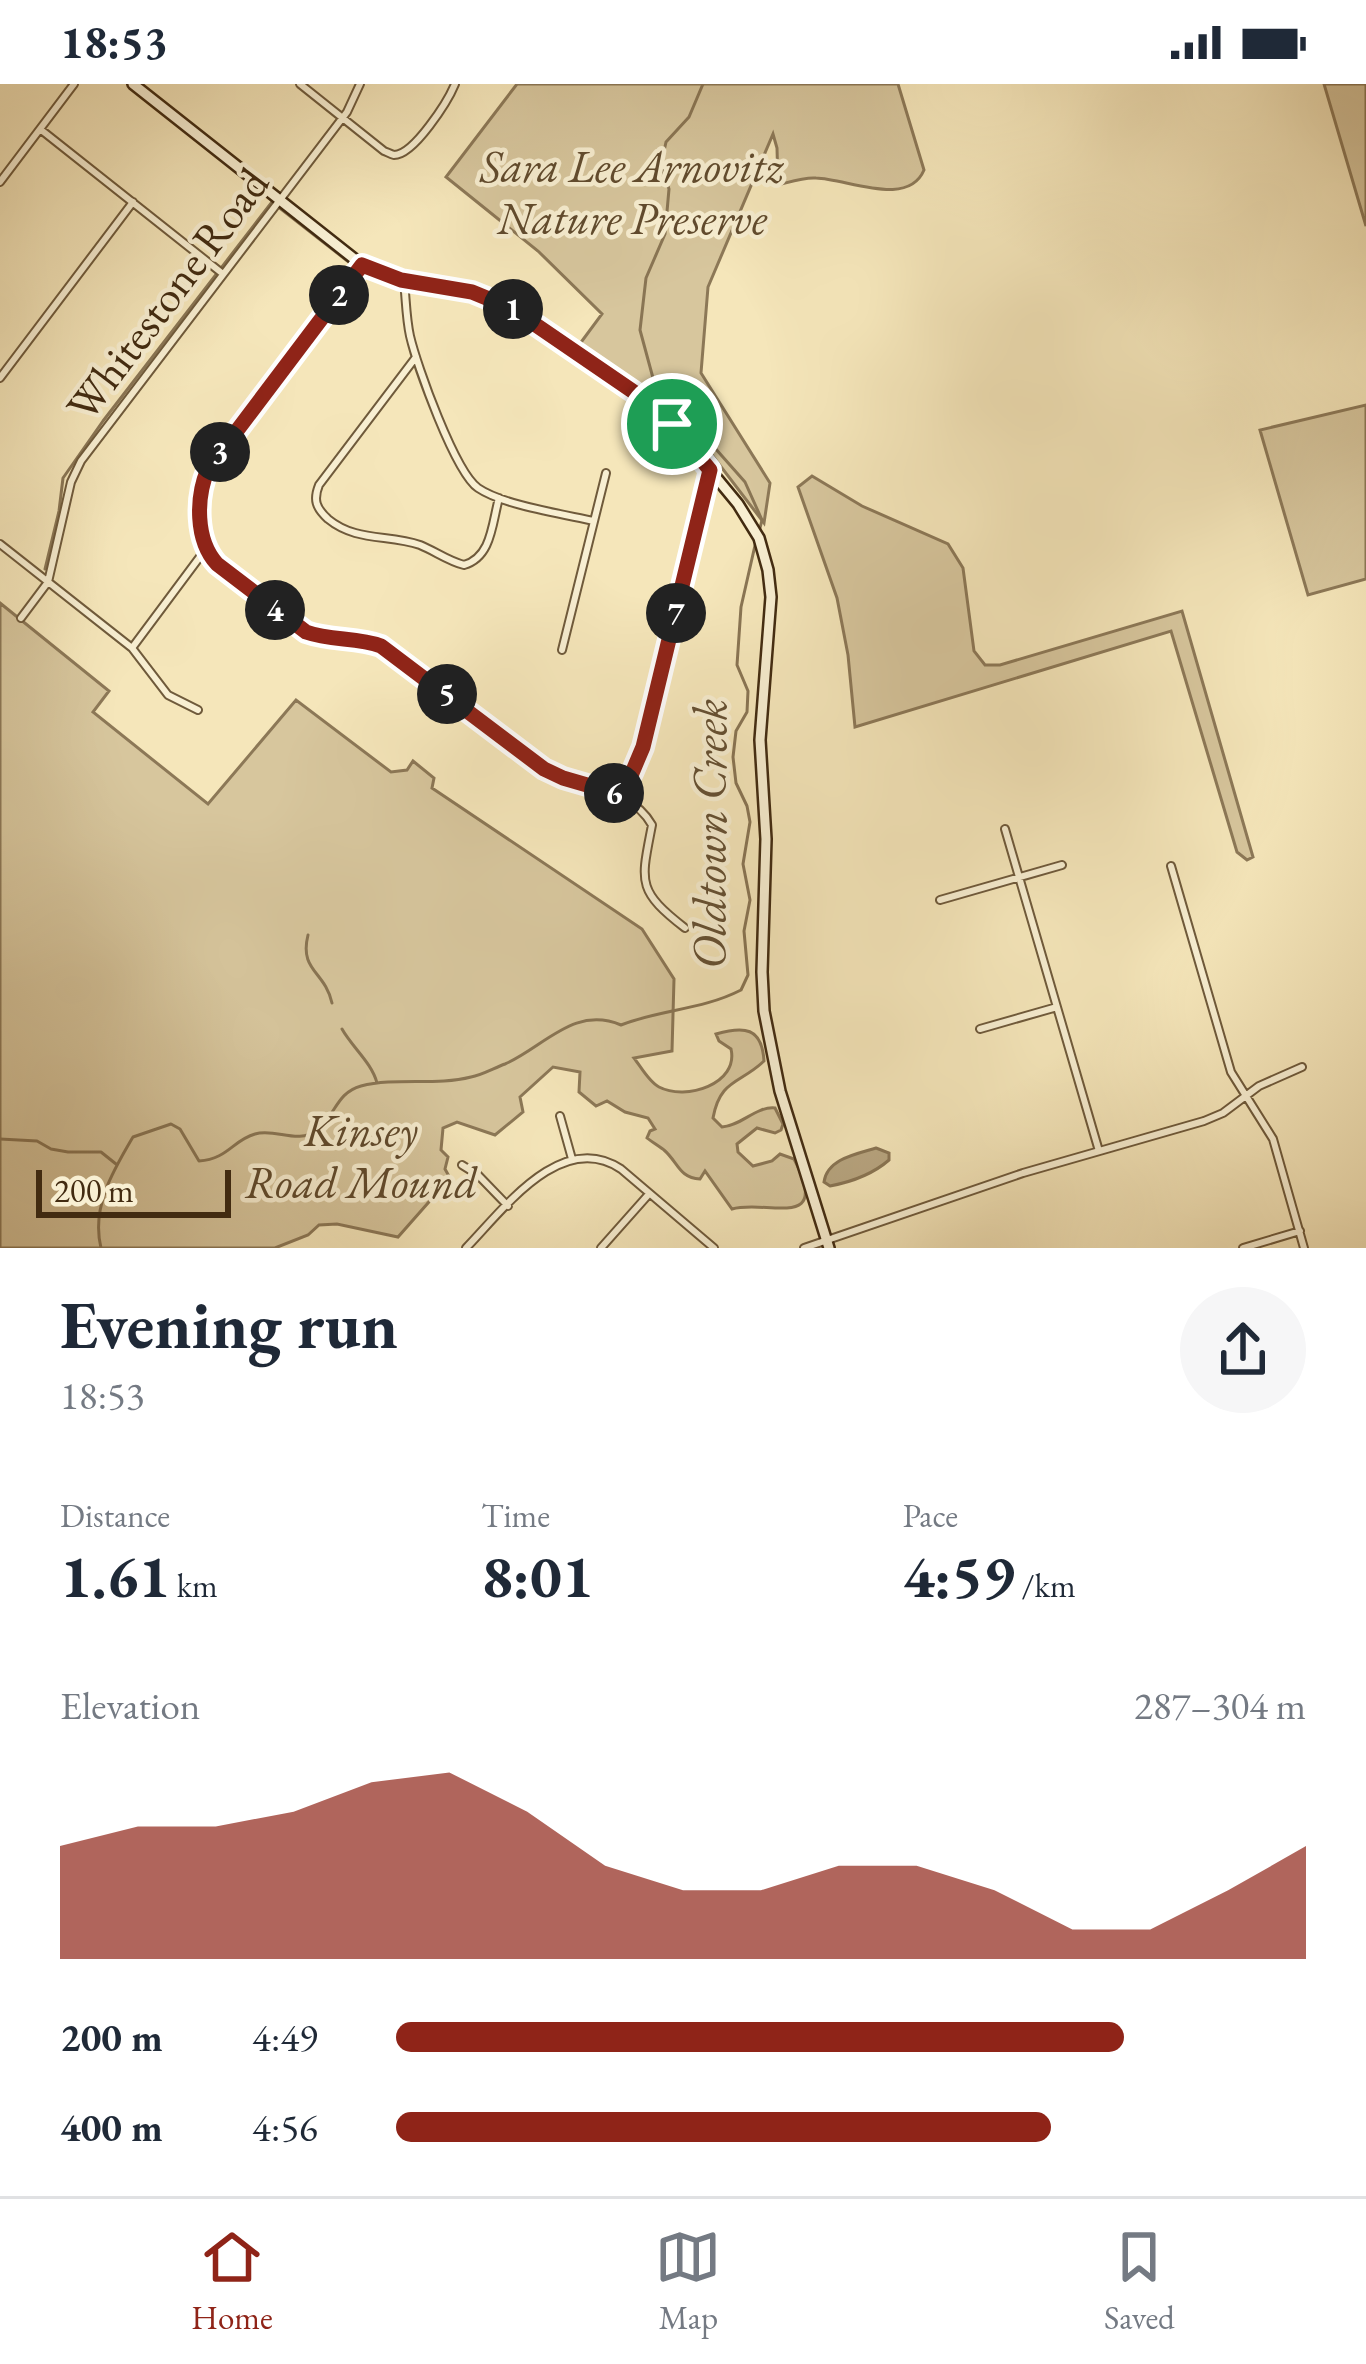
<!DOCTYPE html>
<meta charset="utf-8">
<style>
body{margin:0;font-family:"EB Garamond",serif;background:#f6f6f7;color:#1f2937;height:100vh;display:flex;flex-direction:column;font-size:45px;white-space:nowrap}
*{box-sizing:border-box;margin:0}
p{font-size:39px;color:#747a83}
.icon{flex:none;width:66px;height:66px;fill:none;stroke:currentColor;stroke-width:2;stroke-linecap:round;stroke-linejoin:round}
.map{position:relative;height:1164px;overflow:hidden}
.panel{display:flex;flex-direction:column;background:#fff;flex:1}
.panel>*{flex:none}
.scale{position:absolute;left:36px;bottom:30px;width:195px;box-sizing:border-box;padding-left:12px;border:6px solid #422b11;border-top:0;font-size:33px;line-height:42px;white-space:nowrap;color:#422b11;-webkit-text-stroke:9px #f8efd2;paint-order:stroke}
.pin{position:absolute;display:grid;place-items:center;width:102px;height:102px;color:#fff;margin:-51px;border:6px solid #fff;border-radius:50%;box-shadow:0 3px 12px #0007}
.km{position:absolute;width:60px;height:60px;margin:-30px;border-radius:50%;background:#222;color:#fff;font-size:33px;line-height:60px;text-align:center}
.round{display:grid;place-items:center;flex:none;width:126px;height:126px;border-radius:63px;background:#f6f6f7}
.head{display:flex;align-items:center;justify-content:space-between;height:204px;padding:0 60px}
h1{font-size:66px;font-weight:700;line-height:90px}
.metrics{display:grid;grid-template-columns:repeat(3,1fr);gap:18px;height:204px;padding:12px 60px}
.metrics div{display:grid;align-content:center}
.metrics b{font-size:60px;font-weight:700}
.metrics small{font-size:33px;font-weight:400}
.metrics p{font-size:33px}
.chart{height:336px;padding:24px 60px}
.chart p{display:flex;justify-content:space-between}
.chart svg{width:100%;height:216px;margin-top:12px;fill:#8f2418;opacity:.7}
ul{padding:0 60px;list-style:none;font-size:39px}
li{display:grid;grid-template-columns:192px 144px 1fr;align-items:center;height:90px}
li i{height:30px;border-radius:15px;background:#8f2418}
.status{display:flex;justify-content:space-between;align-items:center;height:84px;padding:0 60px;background:#fff;direction:ltr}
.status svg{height:33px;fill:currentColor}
.tab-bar{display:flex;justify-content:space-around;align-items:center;height:168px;border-top:3px solid #e0e1e3;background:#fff;font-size:33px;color:#747a83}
.tab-bar a{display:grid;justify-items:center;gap:6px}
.tab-bar .selected{color:#8f2418}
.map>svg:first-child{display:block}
</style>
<div class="status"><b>18:53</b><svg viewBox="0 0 49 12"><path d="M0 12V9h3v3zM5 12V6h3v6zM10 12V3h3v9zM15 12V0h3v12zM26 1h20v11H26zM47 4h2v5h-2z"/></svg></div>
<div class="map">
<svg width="1366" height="1164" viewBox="0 0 1366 1164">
<rect width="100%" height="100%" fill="#f5e6ba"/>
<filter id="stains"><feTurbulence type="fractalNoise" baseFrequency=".00167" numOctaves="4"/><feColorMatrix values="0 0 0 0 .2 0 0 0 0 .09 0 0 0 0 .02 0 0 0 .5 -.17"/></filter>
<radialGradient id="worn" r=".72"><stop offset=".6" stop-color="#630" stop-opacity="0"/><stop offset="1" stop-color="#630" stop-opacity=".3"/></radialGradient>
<!-- green -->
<path fill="#d7c69d" stroke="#8c7857" stroke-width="3" d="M 517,0 L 898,0 L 924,86 C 908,124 848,95 816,94 C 804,93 790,98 778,101 L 777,64 L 773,50 L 708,203 L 701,289 L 770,399 L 764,439 L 706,363 L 643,306 L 579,261 L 602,230 L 538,167 L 446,93 Z
M 1324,0 L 1366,0 L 1366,142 Z
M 1366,321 L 1366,495 L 1308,511 L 1260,346 Z
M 812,392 L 862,422 L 948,460 L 963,484 L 974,567 L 985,581 L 1000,581 L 1182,527 L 1253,773 L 1247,776 L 1237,768 L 1171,547 L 855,643 L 848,571 L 837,514 L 798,403 Z
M 0,519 L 109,607 L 93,628 L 208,720 L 296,616 L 391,688 L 407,686 L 413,677 L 434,694 L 432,704 L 642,845 L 674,895 L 672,967 L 634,974 C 641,983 649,998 659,1003 C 686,1017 739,1000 731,965 L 719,957 L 716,950 C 744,942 762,943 764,977 C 740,1000 720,995 713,1034 L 722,1043 C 741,1042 756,1022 775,1024 L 783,1040 L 781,1046 L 775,1049 L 757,1044 L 737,1060 L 738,1068 L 753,1082 L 772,1077 L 780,1070 L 794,1075 C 832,1148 766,1115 732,1125 L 705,1087 L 700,1095 C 679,1094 678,1078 664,1066 C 663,1065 648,1055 647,1054 L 650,1047 L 655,1045 L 648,1034 L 625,1028 L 607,1017 L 596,1022 L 579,1008 L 580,988 L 553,983 L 520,1013 L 523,1028 L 495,1051 L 457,1038 L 443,1044 L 441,1066 L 448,1073 L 445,1085 L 450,1094 L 398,1153 L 337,1140 L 319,1141 L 308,1151 L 275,1164 L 0,1164 Z"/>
<!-- water -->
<path fill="#b8a681" stroke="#897554" stroke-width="3" d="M 876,1064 L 889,1069 L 889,1076 C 873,1090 851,1098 830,1102 L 824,1098 C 827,1075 856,1070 876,1064 Z"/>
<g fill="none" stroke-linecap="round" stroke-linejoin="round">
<!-- stream -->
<path stroke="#897554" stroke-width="3" d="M 703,0 L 689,33 L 666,58 L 661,81 L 669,105 L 665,150 L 646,194 L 640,246 L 653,294 L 745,398 L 762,436 L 759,448
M 408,202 L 418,205
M 45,485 L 59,427 L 63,394 L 103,337 L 272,118 L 364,190 L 399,200
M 308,851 C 299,887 325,887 332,919
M 342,945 C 352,963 372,979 377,999
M 0,1055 L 37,1057 L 51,1065 L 68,1068 L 101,1068 L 116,1080
M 101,1164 C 91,1123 113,1087 133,1053 L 171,1040 L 180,1045 L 199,1077 C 228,1075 233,1056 255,1050 C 276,1044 298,1061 317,1046 C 336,1031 336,1009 361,1002 C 396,993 436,1002 471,993 C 482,991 494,984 505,980 C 544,963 574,921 621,941 C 662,925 702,926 741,906 L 748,891 L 744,847 L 750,816 L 743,780 L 750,738 L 747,722 L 736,699 L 733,673 L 736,647 L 747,628 L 748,607 L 737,581 L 741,523 L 756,457"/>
<!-- street casing -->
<g stroke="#6f5a3b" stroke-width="10">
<path id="street" d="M 300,0 L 384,67 C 387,68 390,70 394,71 C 414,71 448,17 455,0
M 40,45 L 223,190
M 0,98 L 74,0
M 362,181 L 208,385 C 195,413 195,456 217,480 C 243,500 286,543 316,551 C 337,558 360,553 381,562 L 544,685 C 579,704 631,703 652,741 C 641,798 636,806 685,844
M 404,197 C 406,215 406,234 410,252 C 417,282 455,388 478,404 C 503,421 562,430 594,437
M 416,273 L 319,401 C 313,416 316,424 328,435 C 356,458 388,450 420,461 C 435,467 448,477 464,481 C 492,473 492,439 499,414
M 0,294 L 133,118
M 0,460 L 132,564 L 205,466
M 21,534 L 48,498 L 71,398 L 81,377 L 347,28 L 360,0
M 132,564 L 168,611 L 198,626
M 562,566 L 606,389
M 618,710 L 633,689 L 643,663 L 710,387
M 1005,745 L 1099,1067
M 1171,782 L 1231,988 L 1273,1055 L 1304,1164
M 940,816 L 1062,781
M 980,945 L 1057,923
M 560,1032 L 572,1075
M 462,1081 L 478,1091 L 508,1122
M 466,1164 C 503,1126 561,1045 621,1085 L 714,1164
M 601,1164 L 649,1110
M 804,1164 L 1023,1089 L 1204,1037 L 1223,1029 L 1259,1002 L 1302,983
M 1243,1164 L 1300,1147"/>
</g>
<!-- secondary casing -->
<g stroke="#422b11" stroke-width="14">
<path id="secondary" d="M 133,0 L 362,181 L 404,197 L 472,208 L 494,216 L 522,231 L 631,305 L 672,340 L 738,420 L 759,454 L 768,486 L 771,513 L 760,656 L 766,755 L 762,888 L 764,927 L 780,1007 L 829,1164"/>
</g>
<!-- street -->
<use href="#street" stroke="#f8efd2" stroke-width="6"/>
<!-- secondary -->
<use href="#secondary" stroke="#f8efd2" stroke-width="9"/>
</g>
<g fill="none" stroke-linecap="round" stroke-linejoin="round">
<!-- route casing -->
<g stroke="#fff" stroke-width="24">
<path id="route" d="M 362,181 L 401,196 L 472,208 L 511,224 L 647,317 L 672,340 L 710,386 L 643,663 L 632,689 L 618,710 L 563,694 L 544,685 L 381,562 C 357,553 331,557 306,548 L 217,480 C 195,456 196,413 208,385 Z"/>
</g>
<!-- route -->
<use href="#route" stroke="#8f2418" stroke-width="15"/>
</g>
<g text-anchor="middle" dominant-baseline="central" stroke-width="9" stroke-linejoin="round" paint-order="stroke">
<!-- park labels -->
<g font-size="45" font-style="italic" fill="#604a2d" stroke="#f8efd2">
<text x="632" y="82">Sara Lee Arnovitz<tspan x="632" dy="52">Nature Preserve</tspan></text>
<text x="361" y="1046">Kinsey<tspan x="361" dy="52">Road Mound</tspan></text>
</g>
<!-- street labels -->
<g font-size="45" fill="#422b11" stroke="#f8efd2">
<text transform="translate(167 210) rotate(-53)">Whitestone Road</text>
</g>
<!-- water labels -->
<g font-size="48" font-style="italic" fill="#655033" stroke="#f8efd2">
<text transform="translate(709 750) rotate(-90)">Oldtown Creek</text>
</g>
</g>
<rect width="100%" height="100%" filter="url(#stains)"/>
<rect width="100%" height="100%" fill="url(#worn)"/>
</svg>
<div class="scale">200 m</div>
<div class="pin" style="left:672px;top:340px;background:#1e9e55"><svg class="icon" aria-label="arrive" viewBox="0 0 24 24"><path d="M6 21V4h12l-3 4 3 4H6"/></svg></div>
<b class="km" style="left:513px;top:225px">1</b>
<b class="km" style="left:339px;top:211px">2</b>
<b class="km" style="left:220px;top:368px">3</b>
<b class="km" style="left:275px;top:526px">4</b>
<b class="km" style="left:447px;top:610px">5</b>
<b class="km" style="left:614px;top:709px">6</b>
<b class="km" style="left:676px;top:529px">7</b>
</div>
<section class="panel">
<div class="head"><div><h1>Evening run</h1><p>18:53</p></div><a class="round"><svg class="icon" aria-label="share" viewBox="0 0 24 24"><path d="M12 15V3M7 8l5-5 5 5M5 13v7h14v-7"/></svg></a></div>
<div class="metrics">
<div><p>Distance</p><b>1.61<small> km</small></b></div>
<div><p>Time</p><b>8:01</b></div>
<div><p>Pace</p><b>4:59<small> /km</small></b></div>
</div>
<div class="chart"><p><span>Elevation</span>287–304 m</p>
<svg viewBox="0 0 160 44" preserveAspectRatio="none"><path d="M0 44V21L10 17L20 17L30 14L40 8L50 6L60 14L70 25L80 30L90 30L100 25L110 25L120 30L130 38L140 38L150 30L160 21V44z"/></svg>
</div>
<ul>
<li><b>200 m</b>4:49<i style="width:80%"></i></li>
<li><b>400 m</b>4:56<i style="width:72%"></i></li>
</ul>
</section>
<nav class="tab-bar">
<a class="selected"><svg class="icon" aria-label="home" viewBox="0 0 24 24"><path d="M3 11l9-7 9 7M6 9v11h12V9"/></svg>Home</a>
<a><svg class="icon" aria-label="map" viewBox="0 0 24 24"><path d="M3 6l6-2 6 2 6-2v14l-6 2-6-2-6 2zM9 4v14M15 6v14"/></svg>Map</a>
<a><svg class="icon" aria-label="saved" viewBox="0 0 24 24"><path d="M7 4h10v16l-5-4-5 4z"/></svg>Saved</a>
</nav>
